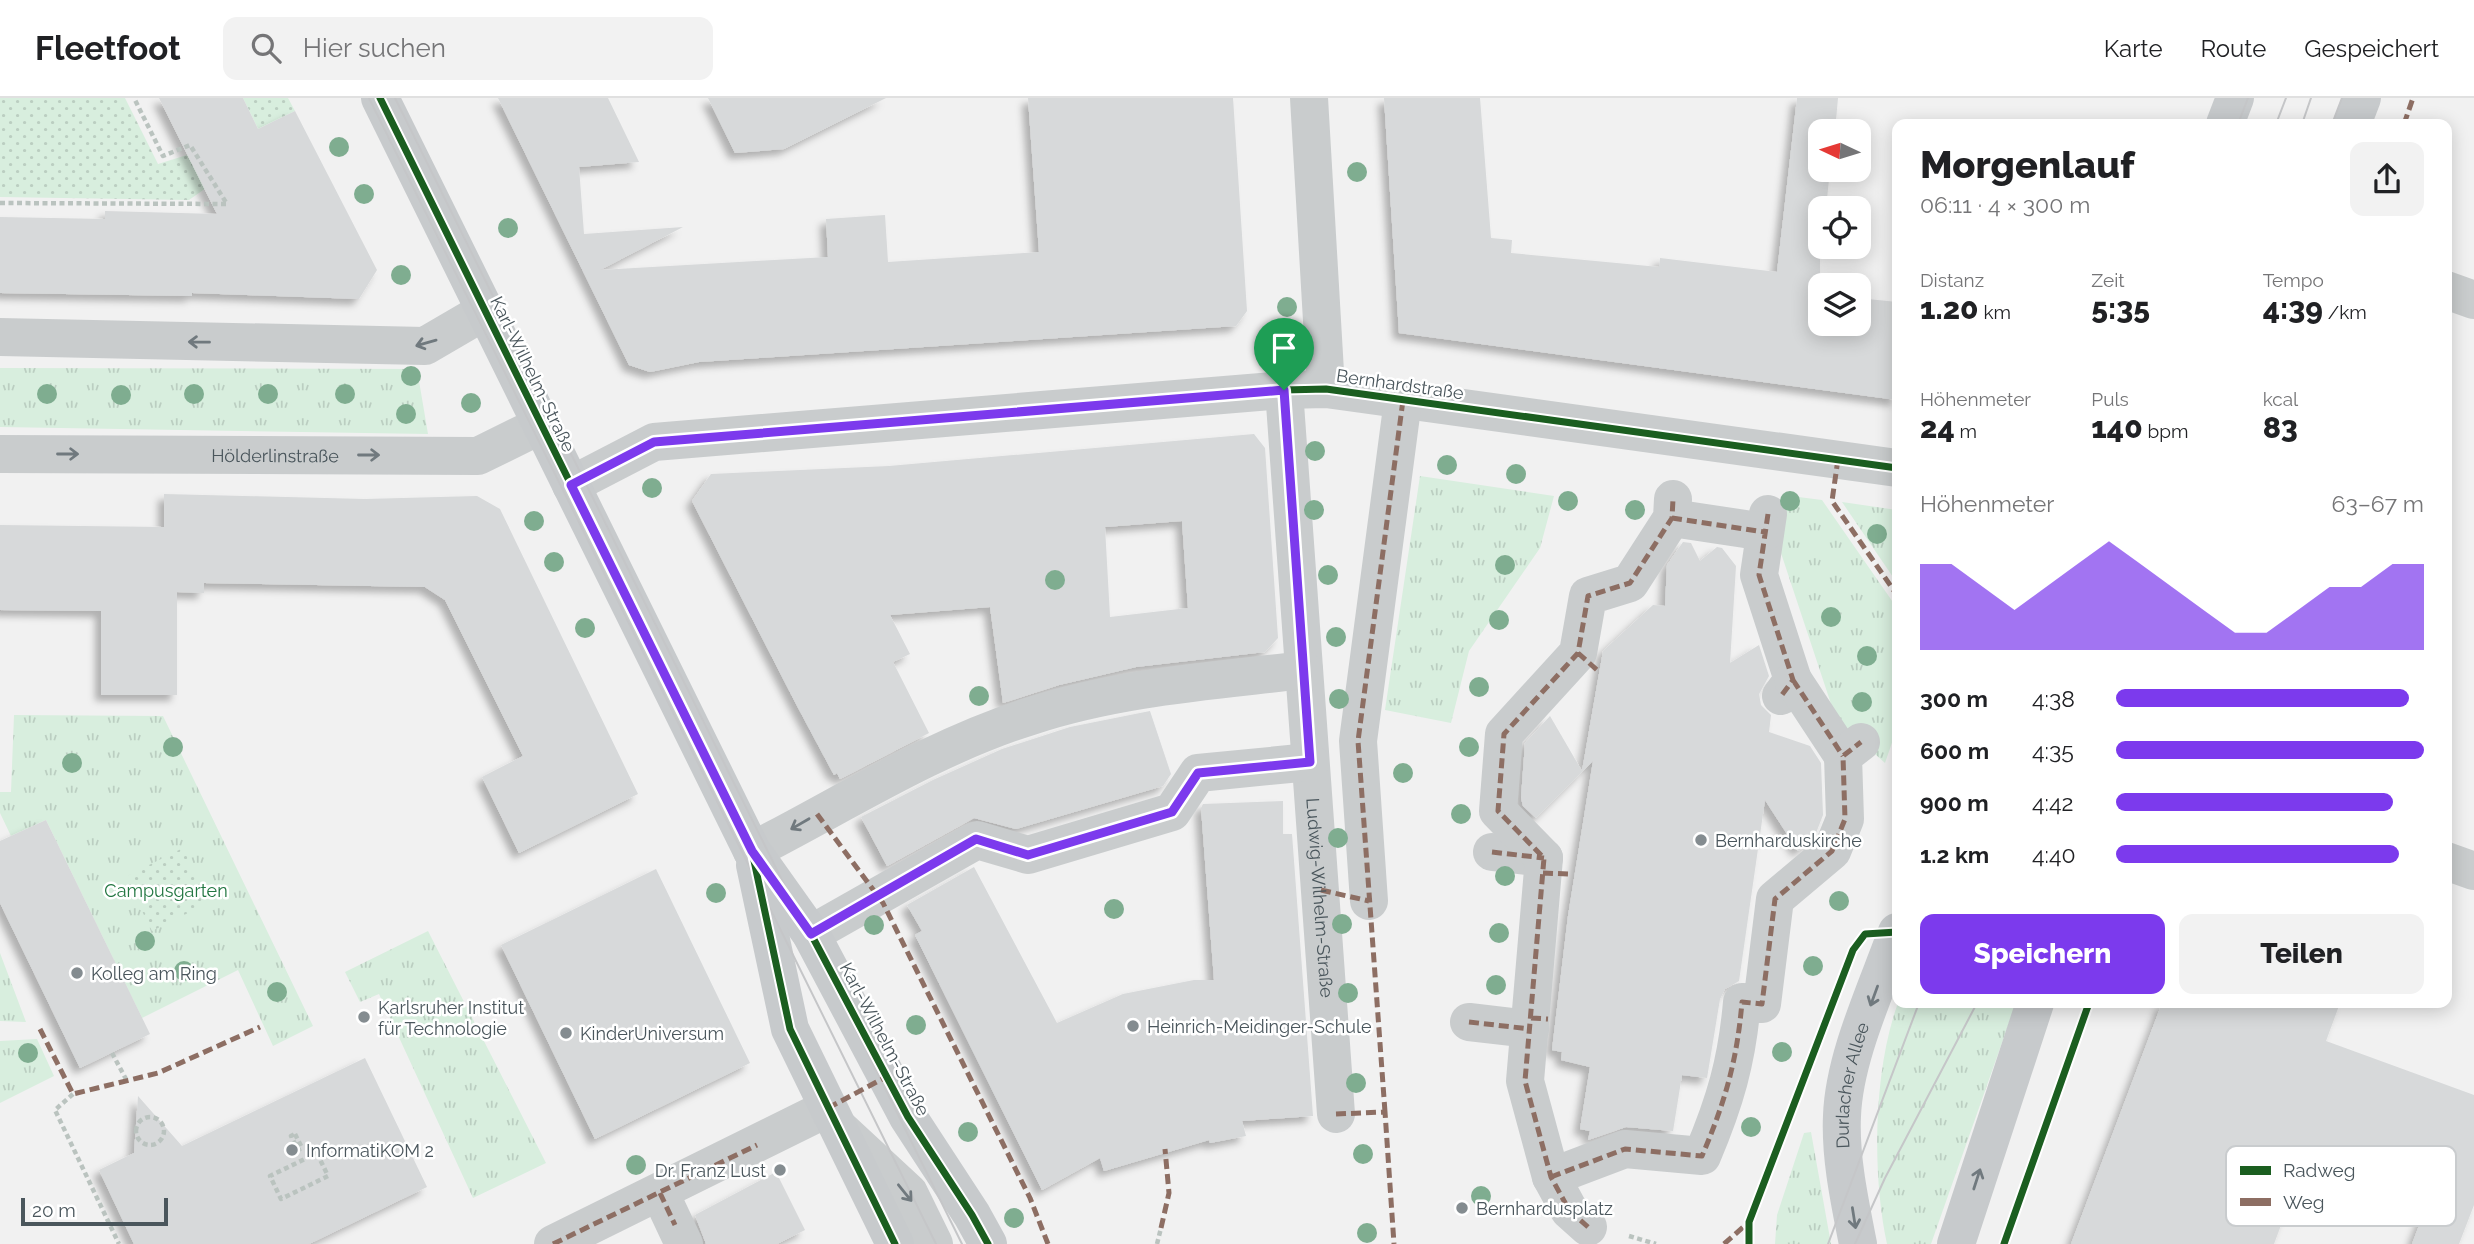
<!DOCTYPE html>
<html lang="de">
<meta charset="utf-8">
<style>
body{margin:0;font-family:Raleway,sans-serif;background:#f2f2f2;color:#202124;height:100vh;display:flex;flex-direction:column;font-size:26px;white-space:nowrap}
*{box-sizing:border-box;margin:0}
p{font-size:23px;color:#757577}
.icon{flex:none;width:38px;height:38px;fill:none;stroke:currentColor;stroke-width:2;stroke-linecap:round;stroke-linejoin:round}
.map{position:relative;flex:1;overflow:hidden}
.details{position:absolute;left:1892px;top:21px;width:560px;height:889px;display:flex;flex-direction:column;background:#fff;border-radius:14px;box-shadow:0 4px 18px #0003}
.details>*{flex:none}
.needle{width:46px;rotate:274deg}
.buttons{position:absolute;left:1808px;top:21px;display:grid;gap:14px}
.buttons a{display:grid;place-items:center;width:63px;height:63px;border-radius:14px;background:#fff;box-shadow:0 4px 18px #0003;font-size:35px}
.scale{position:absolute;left:21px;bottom:18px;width:147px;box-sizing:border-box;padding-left:7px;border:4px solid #4a565c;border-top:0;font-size:19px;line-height:24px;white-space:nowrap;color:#4a565c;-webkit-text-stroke:5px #fff;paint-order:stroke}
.pin{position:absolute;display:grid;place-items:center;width:60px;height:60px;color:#fff;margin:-72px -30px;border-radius:50% 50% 50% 0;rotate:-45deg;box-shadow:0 0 7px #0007}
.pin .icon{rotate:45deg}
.round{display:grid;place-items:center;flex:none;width:74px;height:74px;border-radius:14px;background:#f2f2f2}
.headline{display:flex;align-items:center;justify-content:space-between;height:119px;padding:0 28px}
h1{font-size:38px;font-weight:800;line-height:52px}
.stats{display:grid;grid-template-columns:repeat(3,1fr);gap:10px;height:119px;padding:7px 28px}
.stats div{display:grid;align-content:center}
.stats b{font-size:30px;font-weight:800}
.stats small{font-size:19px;font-weight:400}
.stats p{font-size:19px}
.chart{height:196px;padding:14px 28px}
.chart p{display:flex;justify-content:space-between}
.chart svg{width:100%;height:126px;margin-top:7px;fill:#7c3aed;opacity:.7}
.primary-button{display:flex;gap:14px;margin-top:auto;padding:14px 28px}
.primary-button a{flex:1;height:80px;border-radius:14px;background:#7c3aed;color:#fff;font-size:28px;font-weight:800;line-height:80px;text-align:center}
.primary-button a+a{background:#f2f2f2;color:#202124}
ul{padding:0 28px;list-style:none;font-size:23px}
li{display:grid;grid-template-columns:112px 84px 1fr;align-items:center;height:52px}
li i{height:18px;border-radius:9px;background:#7c3aed}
header{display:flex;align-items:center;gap:42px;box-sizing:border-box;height:98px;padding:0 35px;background:#fff;border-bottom:2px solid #e0e0e0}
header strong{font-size:33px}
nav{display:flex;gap:38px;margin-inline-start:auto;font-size:24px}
.search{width:490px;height:63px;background:#f2f2f2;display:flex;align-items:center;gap:18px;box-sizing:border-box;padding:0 24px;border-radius:14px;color:#757577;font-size:26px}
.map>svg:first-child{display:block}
</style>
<header>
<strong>Fleetfoot</strong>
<div class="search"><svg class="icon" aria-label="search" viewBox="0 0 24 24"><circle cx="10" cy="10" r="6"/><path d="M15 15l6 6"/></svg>Hier suchen</div>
<nav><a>Karte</a><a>Route</a><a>Gespeichert</a></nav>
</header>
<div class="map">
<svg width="2474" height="1146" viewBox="0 0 2474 1146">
<defs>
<pattern id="grass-tufts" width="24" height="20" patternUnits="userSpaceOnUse" patternTransform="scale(1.75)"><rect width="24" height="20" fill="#d8eede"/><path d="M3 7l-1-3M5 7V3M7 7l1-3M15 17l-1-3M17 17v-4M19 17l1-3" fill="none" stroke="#bbcec1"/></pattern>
<pattern id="garden-dots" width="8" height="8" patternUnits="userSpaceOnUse" patternTransform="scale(1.75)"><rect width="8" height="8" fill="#d8eede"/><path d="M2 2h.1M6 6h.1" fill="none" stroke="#bbcec1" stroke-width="1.8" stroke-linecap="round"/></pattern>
<filter id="shadow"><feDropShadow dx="-6" dy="6" stdDeviation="3.5" flood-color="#0004"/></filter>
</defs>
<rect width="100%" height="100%" fill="#f1f1f1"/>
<!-- grass -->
<path fill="url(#grass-tufts)" d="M 0,270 L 417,271 L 428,336 L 0,329 Z
M 1420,378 L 1554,398 L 1540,450 L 1469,553 L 1451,625 L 1385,612 Z
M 1783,397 L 1822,402 L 1897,510 L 1897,630 L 1885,665 L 1836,621 L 1777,443 Z
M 1842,404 L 1897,412 L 1897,485 Z
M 14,617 L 163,618 L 313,928 L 273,948 L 238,872 L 142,920 L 46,722 L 11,738 L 0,715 L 0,694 L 11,694 Z
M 428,833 L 546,1065 L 473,1100 L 379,896 L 360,904 L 345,874 Z
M 0,855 L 26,924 L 0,923 Z
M 1898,905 L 2016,905 L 1931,1146 L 1887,1146 C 1872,1077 1873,973 1898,905 Z
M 37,941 L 54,978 L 0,1005 L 0,943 Z
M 1811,1034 L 1831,1146 L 1775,1146 L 1777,1117 L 1804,1035 Z"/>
<!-- garden -->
<path fill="url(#garden-dots)" d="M 0,0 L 125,0 L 158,66 L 187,57 L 206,90 L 189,102 L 0,99 Z
M 243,0 L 288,0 L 295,13 L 258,31 Z
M 183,750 L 208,805 L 152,833 L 125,779 Z"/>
<!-- building -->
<path fill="#d7d9da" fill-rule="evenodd" filter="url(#shadow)" d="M 159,0 L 243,0 L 258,31 L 295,13 L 377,172 L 359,201 L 192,195 L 192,198 L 0,195 L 0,119 L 105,121 L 105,113 L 217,116 Z
M 498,0 L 608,0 L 639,64 L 579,69 L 584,136 L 683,129 L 600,172 L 828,159 L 826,121 L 885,117 L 888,164 L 1039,154 L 1028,0 L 1233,0 L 1247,213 L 1236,228 L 699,264 L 650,274 L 629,267 Z
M 708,0 L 886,0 L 784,51 L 735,55 Z
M 1384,0 L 1480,0 L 1491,140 L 1512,142 L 1511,155 L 1659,169 L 1660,160 L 1777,174 L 1797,0 L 1838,0 L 1835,33 L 1820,33 L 1820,72 L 1830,72 L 1826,110 L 1820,110 L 1820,226 L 1858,226 L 1858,200 L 1897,204 L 1897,302 L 1399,235 Z
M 1254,336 L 1265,350 L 1278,540 L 1265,554 L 1136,569 L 1059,587 L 1003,605 L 990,509 L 890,517 L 910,556 L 893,564 L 929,635 L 840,681 L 837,675 L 834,677 L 795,604 L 692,403 L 711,376 L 889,368 ZM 1182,423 L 1188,510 L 1110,519 L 1105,429 Z
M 164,396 L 365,401 L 477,398 L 500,411 L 638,696 L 519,755 L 482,679 L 523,658 L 445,502 L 425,489 L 204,485 L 204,495 L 177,494 L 177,597 L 101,597 L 101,513 L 0,512 L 0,427 L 164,429 Z
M 1683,444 L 1691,445 L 1700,463 L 1717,449 L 1722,450 L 1736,468 L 1730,565 L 1759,547 L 1769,578 L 1759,596 L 1761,607 L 1771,617 L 1769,634 L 1810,648 L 1821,665 L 1823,717 L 1814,740 L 1798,753 L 1765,702 L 1739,883 L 1725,891 L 1720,901 L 1707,980 L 1682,977 L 1673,1033 L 1626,1029 L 1588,1042 L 1590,1033 L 1580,1031 L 1590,969 L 1561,962 L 1562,954 L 1552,952 L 1568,818 L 1593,663 L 1536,720 L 1523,708 L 1521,700 L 1525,645 L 1550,618 L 1582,673 L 1603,553 L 1653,507 L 1665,508 L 1667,467 Z
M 1150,613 L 1171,676 L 1163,688 L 1016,731 L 974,720 L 887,768 L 861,719 L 933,682 L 1002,651 L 1070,629 Z
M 1283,703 L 1283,736 L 1292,736 L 1313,1018 L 1242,1023 L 1246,1038 L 1210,1045 L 1209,1042 L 1104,1073 L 1100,1060 L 1042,1092 L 915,837 L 922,833 L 907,807 L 974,769 L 1057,925 L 1123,896 L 1194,882 L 1214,882 L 1201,710 L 1203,706 Z
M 46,722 L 150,936 L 80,970 L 0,805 L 0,743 Z
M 656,771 L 750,965 L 595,1041 L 501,847 Z
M 2162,905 L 2340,905 L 2326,943 L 2474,997 L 2474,1107 L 2459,1146 L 2412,1146 L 2429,1101 L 2307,1057 L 2274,1146 L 2071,1146 Z
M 365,960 L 427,1089 L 309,1146 L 134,1146 L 99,1072 L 134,1055 L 138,998 L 182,1048 Z
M 776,1074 L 805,1132 L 777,1146 L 706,1146 L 695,1117 Z"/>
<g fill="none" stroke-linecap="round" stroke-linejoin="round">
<!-- path -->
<path stroke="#bac3bf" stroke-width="4.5" stroke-dasharray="5 3.5" stroke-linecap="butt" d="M 0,105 L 227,106 L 190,47 L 163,58 L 134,0
M 112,955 L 127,983
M 73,996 L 55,1012 L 119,1146
M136 1033a14 14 0 1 1 28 0a14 14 0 1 1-28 0Z
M 295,1036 L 302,1050 L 298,1052 L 291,1038 Z
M 317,1055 L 328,1078 L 281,1101 L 270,1078 Z
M 1629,1138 L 1656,1146
M 1157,1146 L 1161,1130"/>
<!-- minor -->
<g stroke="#c9cccd" stroke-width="38">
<path d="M 1309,0 L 1326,291"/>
<path d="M 2446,192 L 2474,202"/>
<path d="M 0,239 L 425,248 L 485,213"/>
<path id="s1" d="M 1284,292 L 1336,1016"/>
<path id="s2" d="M 0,356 L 478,358 L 541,327"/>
<path d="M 571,387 L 654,344 L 1284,292 L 1326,291 L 1897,370"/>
<path d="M 1768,416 L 1759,477 L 1793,582 L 1781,598"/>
<path d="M 1672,420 L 1765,434"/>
<path d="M 1793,582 L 1843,658"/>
<path d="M 752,753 C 844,706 932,649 1031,618 C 1119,589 1212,583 1304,572"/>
<path d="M 1492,754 L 1544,760"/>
<path d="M 2446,763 L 2474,773"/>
<path d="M 1369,803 L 1358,643 L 1403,302"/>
<path d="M 811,836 L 977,742 L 1028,757 L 1172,714 L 1198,675 L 1310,664"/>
<path d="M 1469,924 L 1530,931"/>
<path d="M 841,1032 L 909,1095 L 934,1146"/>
<path d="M 1551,1079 L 1625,1051 L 1702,1058 C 1725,1004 1737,963 1742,904 L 1762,906 L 1775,801 L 1832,753 L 1845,721 L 1843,658 L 1861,644"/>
<path d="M 660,1095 L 684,1146"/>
<path d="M 1588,1129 L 1569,1112 L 1551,1079 L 1525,983 L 1544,760 L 1498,713 L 1504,636 L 1578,555 L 1588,498 L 1630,485 L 1672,420 L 1673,401"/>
<path d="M 553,1146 L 828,1010"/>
</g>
<!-- major -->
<g stroke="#c7cacc" stroke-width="38">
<path d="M 380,0 L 752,753 L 811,836 L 908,1019 L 972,1117 L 988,1146"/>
<path d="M 2225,26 L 2235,0"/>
<path d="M 2352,26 L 2362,0"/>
<path d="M 755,767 L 790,931 L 895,1146"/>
<path id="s3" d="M 1858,1146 C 1850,1105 1840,1060 1842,1018 C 1844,959 1877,890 1897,834"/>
<path d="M 1956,1146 L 2035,905"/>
</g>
<!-- tram -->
<path stroke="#c5c6c8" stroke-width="2" d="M 369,0 L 936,1146
M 395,0 L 962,1146
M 2238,26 L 2248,0
M 2276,26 L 2286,0
M 2302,26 L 2311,0
M 2332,26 L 2342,0
M 1828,1146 L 1919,905
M 1855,1146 L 1885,1080 L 1977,905"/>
<!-- quiet -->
<path stroke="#8d6e63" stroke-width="5" stroke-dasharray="10 5" stroke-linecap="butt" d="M 2404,26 L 2413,0
M 1838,361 L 1832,403 L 1897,497
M 1768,416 L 1759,477 L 1793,582 L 1781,598
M 1672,420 L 1765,434
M 1578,555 L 1597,572
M 1793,582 L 1843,658
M 817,716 L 883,805 L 1030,1100 L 1048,1146
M 1492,754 L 1544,760
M 1543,775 L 1568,776
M 1321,792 L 1369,803
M 1531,920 L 1548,921
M 1469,924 L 1530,931
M 40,931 L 73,996 L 158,975 L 260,929
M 828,1010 L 886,979
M 1385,1014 L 1358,643 L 1403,302
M 1336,1016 L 1385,1014 L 1394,1146
M 1551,1079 L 1625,1051 L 1702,1058 C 1725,1004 1737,963 1742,904 L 1762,906 L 1775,801 L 1832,753 L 1845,721 L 1843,658 L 1861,644
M 660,1095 L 675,1127
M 1588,1129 L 1569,1112 L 1551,1079 L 1525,983 L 1544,760 L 1498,713 L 1504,636 L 1578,555 L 1588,498 L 1630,485 L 1672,420 L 1673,401
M 1161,1130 L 1169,1095 L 1165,1051
M 553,1146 L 757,1047
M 1724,1146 L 1749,1124"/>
<!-- cycleway casing -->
<g stroke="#fff" stroke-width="11">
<path id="cycleway" d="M 380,0 L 752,753 L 811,836 L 908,1019 L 972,1117 L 988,1146
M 571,387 L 654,344 L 1284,292 L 1326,291 L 1897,370
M 753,758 L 790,931 L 895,1146
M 1749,1146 L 1749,1124 L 1853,852 L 1865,836 L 1897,834
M 2004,1146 L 2089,905"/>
</g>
<!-- cycleway -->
<use href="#cycleway" stroke="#1b5e20" stroke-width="7"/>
</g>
<!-- trees -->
<g fill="#7fad90">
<circle cx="339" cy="49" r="10"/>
<circle cx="1357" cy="74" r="10"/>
<circle cx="364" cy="96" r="10"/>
<circle cx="508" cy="130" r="10"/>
<circle cx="401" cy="177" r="10"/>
<circle cx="1287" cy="209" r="10"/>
<circle cx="411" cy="278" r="10"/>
<circle cx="47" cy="296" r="10"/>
<circle cx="194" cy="296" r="10"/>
<circle cx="268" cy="296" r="10"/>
<circle cx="345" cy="296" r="10"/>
<circle cx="121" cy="297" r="10"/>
<circle cx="471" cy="305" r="10"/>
<circle cx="406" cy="316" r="10"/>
<circle cx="1315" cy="353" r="10"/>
<circle cx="1447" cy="367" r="10"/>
<circle cx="1516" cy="376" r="10"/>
<circle cx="652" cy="390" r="10"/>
<circle cx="1568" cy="403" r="10"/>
<circle cx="1790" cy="403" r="10"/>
<circle cx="1314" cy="412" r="10"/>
<circle cx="1635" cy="412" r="10"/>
<circle cx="534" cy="423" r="10"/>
<circle cx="1877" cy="436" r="10"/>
<circle cx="554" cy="464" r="10"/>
<circle cx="1505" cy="467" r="10"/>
<circle cx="1328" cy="477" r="10"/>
<circle cx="1055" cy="482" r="10"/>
<circle cx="1831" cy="519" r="10"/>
<circle cx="1499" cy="522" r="10"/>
<circle cx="585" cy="530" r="10"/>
<circle cx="1336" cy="539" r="10"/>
<circle cx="1867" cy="558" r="10"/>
<circle cx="1479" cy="589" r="10"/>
<circle cx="979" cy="598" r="10"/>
<circle cx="1339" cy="601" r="10"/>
<circle cx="1862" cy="604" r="10"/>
<circle cx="173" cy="649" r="10"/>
<circle cx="1469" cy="649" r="10"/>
<circle cx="72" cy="665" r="10"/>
<circle cx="1403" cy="675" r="10"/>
<circle cx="1461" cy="716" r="10"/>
<circle cx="1338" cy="740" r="10"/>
<circle cx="1505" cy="778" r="10"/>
<circle cx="716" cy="795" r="10"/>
<circle cx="1839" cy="803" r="10"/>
<circle cx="1114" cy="811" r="10"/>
<circle cx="1342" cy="826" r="10"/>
<circle cx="874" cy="827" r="10"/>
<circle cx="1499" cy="835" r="10"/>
<circle cx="145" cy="843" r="10"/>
<circle cx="1813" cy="868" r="10"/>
<circle cx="184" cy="873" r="10"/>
<circle cx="1496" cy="887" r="10"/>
<circle cx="277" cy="894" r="10"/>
<circle cx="1348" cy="895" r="10"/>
<circle cx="916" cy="927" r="10"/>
<circle cx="1782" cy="954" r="10"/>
<circle cx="28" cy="955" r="10"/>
<circle cx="1356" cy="985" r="10"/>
<circle cx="1751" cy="1029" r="10"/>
<circle cx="968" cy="1034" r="10"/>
<circle cx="1363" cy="1056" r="10"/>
<circle cx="636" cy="1067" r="10"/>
<circle cx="1481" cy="1098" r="10"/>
<circle cx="1014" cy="1120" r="10"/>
<circle cx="1367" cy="1135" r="10"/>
</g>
<!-- one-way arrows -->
<defs><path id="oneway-shaft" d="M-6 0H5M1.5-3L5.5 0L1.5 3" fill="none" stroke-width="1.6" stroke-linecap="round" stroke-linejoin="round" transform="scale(1.75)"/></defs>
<g stroke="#70797e">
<use href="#oneway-shaft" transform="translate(199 244) rotate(-179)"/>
<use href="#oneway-shaft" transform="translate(426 245) rotate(164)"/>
<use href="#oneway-shaft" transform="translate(68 356)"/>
<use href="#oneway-shaft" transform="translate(369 357)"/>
<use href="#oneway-shaft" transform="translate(800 726) rotate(150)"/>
<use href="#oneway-shaft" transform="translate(1874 898) rotate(110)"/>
<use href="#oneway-shaft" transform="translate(1977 1081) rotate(-72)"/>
<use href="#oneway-shaft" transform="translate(905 1095) rotate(51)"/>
<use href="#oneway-shaft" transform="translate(1854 1120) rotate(81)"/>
</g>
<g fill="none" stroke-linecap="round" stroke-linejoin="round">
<!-- route casing -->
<g stroke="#fff" stroke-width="14">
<path id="route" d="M 1284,292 L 1310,664 L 1198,675 L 1172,714 L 1028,757 L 976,741 L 811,836 L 752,753 L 571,387 L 654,344 Z"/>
</g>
<!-- route -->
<use href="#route" stroke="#7c3aed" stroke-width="9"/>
</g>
<!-- markers -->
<g fill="#848c90" stroke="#fff" stroke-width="2.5">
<circle cx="1701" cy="742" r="7"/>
<circle cx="77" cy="875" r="7"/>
<circle cx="364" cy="919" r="7"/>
<circle cx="1133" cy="928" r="7"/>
<circle cx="566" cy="935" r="7"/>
<circle cx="292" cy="1052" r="7"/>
<circle cx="780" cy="1072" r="7"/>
<circle cx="1462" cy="1110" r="7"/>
</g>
<g text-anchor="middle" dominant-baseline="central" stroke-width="5" stroke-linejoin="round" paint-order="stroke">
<!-- street labels -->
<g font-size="18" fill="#4a565c" stroke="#fff">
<text transform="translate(533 276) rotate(64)">Karl-Wilhelm-Straße</text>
<text transform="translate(1400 286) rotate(8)">Bernhardstraße</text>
<text stroke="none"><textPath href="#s2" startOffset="275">Hölderlinstraße</textPath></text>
<text stroke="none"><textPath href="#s1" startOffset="509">Ludwig-Wilhelm-Straße</textPath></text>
<text transform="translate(885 941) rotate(62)">Karl-Wilhelm-Straße</text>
<text stroke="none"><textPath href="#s3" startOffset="161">Durlacher Allee</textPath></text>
</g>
<!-- poi labels -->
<g font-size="18" fill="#4a565c" stroke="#fff" text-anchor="start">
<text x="1715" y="742">Bernharduskirche</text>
<text x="91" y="875">Kolleg am Ring</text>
<text x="378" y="909">Karlsruher Institut<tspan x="378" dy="21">für Technologie</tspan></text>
<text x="1147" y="928">Heinrich-Meidinger-Schule</text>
<text x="580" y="935">KinderUniversum</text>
<text x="306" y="1052">InformatiKOM 2</text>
<text x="766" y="1072" text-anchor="end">Dr. Franz Lust</text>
<text x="1476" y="1110">Bernhardusplatz</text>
</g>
<!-- park labels -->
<g font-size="18" fill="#227641" stroke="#fff">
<text x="166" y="792">Campusgarten</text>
</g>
</g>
<!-- legend -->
<rect x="2226" y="1048" width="230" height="80" rx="10" fill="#fff" stroke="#c9ccce" stroke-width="2"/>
<rect x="2240" y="1068" width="31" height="9" fill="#1b5e20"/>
<rect x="2240" y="1100" width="31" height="8" fill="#8d6e63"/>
<g font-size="19" fill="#4a565c">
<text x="2283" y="1079">Radweg</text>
<text x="2283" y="1111">Weg</text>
</g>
</svg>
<div class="buttons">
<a><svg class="needle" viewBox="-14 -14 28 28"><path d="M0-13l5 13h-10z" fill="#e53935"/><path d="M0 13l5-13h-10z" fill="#757577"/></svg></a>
<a><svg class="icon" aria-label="locate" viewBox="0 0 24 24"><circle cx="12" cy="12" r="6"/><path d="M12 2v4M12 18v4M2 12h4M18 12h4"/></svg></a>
<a><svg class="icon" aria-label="layers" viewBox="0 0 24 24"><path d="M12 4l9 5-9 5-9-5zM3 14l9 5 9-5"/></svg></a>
</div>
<div class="scale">20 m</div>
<div class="pin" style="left:1284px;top:292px;background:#1e9e55"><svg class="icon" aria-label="arrive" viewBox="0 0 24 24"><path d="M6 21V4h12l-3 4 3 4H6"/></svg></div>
<section class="details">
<div class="headline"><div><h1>Morgenlauf</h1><p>06:11 · 4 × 300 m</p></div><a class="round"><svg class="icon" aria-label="share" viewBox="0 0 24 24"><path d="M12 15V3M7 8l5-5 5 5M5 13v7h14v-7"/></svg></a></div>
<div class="stats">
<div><p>Distanz</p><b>1.20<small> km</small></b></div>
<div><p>Zeit</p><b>5:35</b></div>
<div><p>Tempo</p><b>4:39<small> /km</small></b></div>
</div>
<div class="stats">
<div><p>Höhenmeter</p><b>24<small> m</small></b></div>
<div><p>Puls</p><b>140<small> bpm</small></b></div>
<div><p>kcal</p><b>83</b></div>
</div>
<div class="chart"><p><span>Höhenmeter</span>63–67 m</p>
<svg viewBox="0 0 160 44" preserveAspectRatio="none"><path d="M0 44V14L10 14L20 22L30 30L40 22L50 14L60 6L70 14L80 22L90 30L100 38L110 38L120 30L130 22L140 22L150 14L160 14V44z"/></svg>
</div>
<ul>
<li><b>300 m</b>4:38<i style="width:95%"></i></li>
<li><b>600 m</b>4:35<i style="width:100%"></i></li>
<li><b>900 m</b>4:42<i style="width:90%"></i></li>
<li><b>1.2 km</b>4:40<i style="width:92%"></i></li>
</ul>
<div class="primary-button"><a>Speichern</a><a>Teilen</a></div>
</section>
</div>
